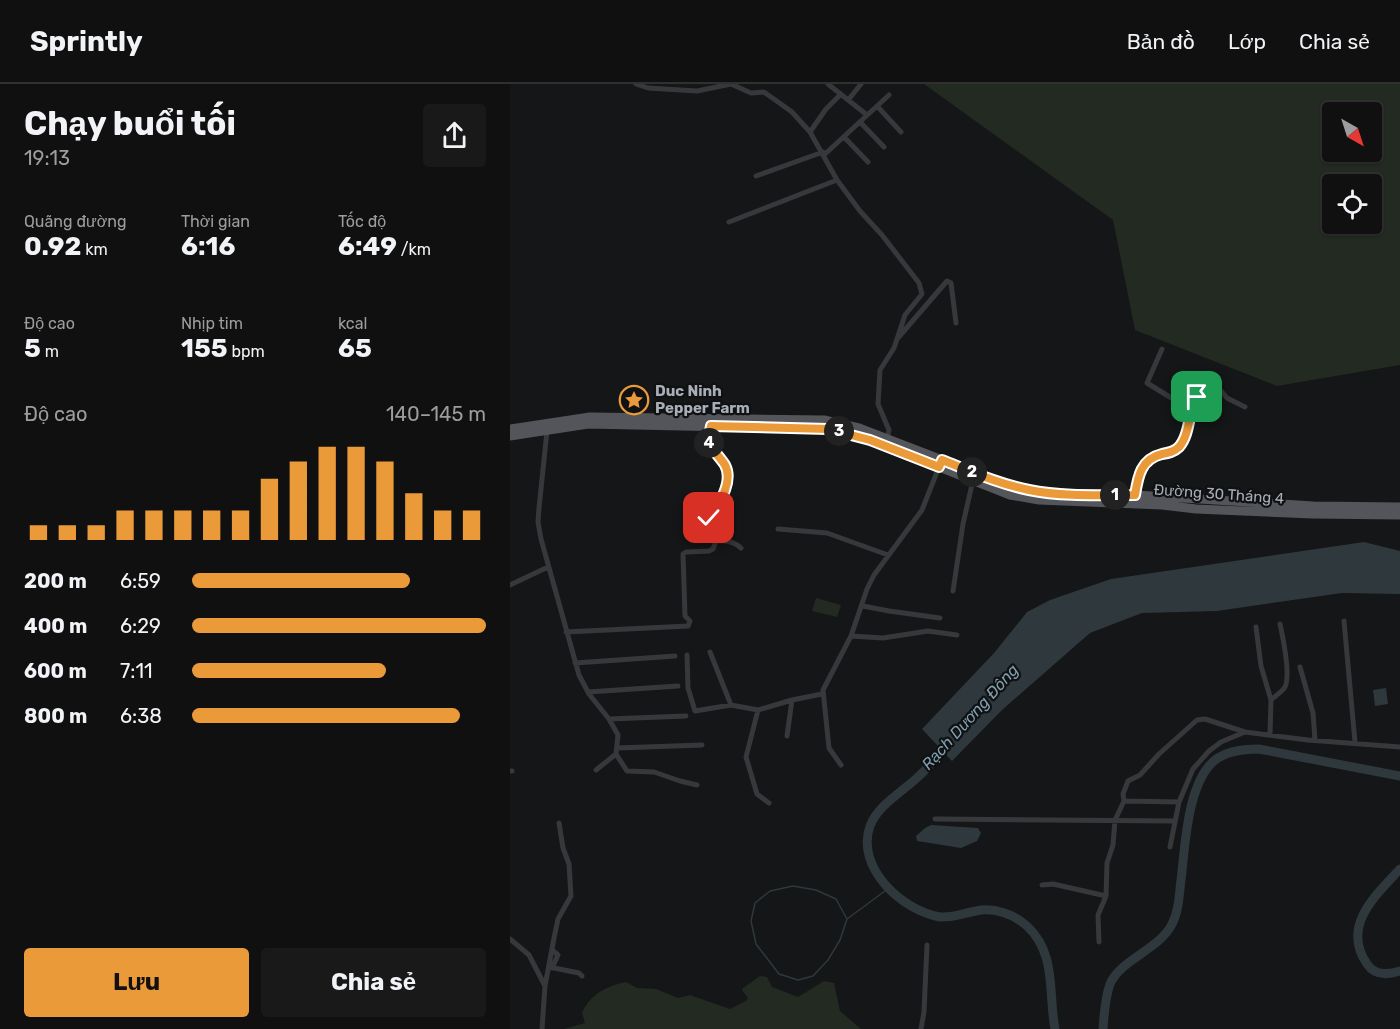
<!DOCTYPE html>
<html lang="vi">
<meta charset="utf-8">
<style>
body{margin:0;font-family:Rubik,sans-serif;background:#19191a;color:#f1f3f6;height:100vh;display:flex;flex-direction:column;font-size:22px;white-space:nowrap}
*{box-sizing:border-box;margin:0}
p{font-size:20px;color:#9c9d9f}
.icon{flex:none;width:33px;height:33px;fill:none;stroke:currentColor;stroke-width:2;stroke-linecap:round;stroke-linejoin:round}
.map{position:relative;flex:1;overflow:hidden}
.drawer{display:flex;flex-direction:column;background:#101011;width:510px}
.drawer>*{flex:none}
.needle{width:39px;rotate:141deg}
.buttons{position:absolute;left:812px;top:18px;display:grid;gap:12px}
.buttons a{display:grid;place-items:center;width:60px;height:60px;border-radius:6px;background:#101011;box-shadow:0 2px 4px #0004,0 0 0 2px #303031;font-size:30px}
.pin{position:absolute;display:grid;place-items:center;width:51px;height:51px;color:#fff;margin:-26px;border-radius:12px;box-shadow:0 3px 9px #0006}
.km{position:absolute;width:30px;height:30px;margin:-15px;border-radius:50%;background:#222;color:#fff;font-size:16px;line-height:30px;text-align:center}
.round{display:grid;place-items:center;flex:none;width:63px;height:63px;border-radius:6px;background:#19191a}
.summary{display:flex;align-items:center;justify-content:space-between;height:102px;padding:0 24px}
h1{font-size:33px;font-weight:700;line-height:45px}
.stats{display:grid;grid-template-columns:repeat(3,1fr);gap:9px;height:102px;padding:6px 24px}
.stats div{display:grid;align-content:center}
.stats b{font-size:26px;font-weight:700}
.stats small{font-size:16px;font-weight:400}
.stats p{font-size:16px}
.chart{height:168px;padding:12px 24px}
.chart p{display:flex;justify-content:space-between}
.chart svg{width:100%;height:108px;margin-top:6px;stroke:#eb9a3a;stroke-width:6}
.action{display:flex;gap:12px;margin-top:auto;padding:12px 24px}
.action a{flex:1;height:69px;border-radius:6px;background:#eb9a3a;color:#111;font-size:24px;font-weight:700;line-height:69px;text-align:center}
.action a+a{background:#19191a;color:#f1f3f6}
ul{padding:0 24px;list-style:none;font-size:20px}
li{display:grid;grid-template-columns:96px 72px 1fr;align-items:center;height:45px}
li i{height:15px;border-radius:8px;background:#eb9a3a}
header{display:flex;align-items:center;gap:36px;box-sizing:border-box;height:84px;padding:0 30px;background:#101011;border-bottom:2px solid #303031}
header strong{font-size:28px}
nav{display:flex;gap:33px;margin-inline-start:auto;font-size:21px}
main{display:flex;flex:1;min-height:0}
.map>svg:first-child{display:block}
</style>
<header>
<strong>Sprintly</strong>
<nav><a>Bản đồ</a><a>Lớp</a><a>Chia sẻ</a></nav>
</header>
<main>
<section class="drawer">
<div class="summary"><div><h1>Chạy buổi tối</h1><p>19:13</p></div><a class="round"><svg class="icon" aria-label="share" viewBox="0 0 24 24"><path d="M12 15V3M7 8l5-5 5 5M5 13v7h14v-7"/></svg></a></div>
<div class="stats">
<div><p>Quãng đường</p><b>0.92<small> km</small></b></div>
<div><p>Thời gian</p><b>6:16</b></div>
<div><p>Tốc độ</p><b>6:49<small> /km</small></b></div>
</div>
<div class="stats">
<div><p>Độ cao</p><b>5<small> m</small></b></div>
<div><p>Nhịp tim</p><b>155<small> bpm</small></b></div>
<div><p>kcal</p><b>65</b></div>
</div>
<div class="chart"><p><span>Độ cao</span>140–145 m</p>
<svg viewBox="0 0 160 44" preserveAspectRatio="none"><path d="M5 44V38M15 44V38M25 44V38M35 44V32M45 44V32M55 44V32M65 44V32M75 44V32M85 44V19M95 44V12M105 44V6M115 44V6M125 44V12M135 44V25M145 44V32M155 44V32"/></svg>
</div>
<ul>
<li><b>200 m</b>6:59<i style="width:74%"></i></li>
<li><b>400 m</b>6:29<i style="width:100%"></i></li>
<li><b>600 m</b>7:11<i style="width:66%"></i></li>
<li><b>800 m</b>6:38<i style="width:91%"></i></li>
</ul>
<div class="action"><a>Lưu</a><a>Chia sẻ</a></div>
</section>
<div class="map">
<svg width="890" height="945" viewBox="0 0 890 945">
<rect width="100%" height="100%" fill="#151617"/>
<!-- green -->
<path fill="#222a22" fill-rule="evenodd" d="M 414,0 L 890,0 L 890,281 L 767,302 L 625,246 L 603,136 ZM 822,28 L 861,28 L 861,68 L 822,68 ZM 822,100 L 861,100 L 861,140 L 822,140 Z
M 306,514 L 331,521 L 327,533 L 302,527 Z
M 250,892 L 257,893 L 262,903 L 288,913 L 314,897 L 324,899 L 330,927 L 351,945 L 54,945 L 75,939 L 72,929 C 80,910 97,902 116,898 L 127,904 L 146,905 L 168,914 L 180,911 L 220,925 L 236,917 L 238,914 L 232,906 L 233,904 Z"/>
<!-- water -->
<path fill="#2e383d" d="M 854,458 L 890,467 L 890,510 L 832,509 L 707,527 L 632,529 L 580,549 L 492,626 L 442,677 L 412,645 L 484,569 L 517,528 L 540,516 L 601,495 Z
M 876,604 L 878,620 L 865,622 L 863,606 Z
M 421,741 L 468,744 L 471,749 L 467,757 L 451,764 L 407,757 L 406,752 L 415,744 Z"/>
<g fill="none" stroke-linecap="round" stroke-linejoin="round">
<!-- stream -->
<path stroke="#2e383d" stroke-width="1.5" d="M 337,835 L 326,815 L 306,806 L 283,802 L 260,807 L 245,819 L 241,837 L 246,860 L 269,890 L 288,896 L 303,892 L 318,876 L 330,856 L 337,835 L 379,804"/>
<!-- river -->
<path stroke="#2e383d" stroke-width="9" d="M 439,660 C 429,671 419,683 408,693 C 392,708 368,721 360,742 C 345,784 393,827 430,833 C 443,834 454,829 466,827 C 483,823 504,830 517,842 C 547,870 538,909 545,945
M 890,785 C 865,812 831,842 857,880 C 865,892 878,891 890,887
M 593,945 C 594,930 595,914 600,900 C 611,875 649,866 662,840 C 669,827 669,811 671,796 C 675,763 677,708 699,682 C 711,667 732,665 749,665 L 890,692"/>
<!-- minor -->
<path stroke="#37383c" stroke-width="5" d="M 126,0 L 138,4 L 187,7 L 221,0 L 241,9 L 254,8 L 282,28 L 300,48 L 327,96 L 350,127 L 372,151 L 409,199 L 412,210 L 395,231 L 384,264 L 370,286 L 368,320 L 379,346 L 377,355
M 318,0 L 357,31
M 339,15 L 351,0
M 367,22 L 391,48
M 350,38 L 374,63
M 300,48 L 316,25 L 331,10
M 334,53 L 358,78
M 314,71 L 379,11
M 246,92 L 313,68
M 219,138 L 327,96
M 387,255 L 437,197 L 441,199 L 446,239
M 652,265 L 637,299 L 681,326
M 201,342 L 198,357 L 215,381 L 217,390 L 209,421 L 199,434 L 197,448 L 211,455
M 37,347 L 29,424 L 28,438 L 31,455 L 69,591 L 79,610 L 99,635 L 108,651 L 106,670 L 117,687 L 144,688 L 170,697 L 187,701
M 625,411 C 628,392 631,375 652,370 C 658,369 664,368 669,363 C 679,352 679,331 684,317 C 689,311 699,303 707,302 L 717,314 L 735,323
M 268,445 L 317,449 L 378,471
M 0,501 L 38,483
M 443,507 L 453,440 L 463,396
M 353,522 L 379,527 L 430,534
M 834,537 L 845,658
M 746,543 L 751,582 L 761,616 L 760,650
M 56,548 L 178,542 L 180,537 L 175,532 L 173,470 L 176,468 L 199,467 L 203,465 L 206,457 C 215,456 224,457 231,464
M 341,552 L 373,554 L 418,547 L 447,551
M 200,568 L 221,621
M 177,571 L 178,604 L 185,627 L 221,621 L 248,626 L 282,616 L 312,610
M 65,579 L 165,572
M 790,583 L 803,629 L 805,656
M 78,608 L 168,602
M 761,616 C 765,612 772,608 775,603 C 781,590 773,554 770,540
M 248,626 L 236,673 L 247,710 L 259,719
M 99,635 L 176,632
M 277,652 L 282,616
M 107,664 L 192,661
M 331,681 L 319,664 L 313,606 L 341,552 L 357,505 L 364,491 L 412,426 L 429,383
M 86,686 L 106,670
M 0,687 L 2,687
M 614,717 L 669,718
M 425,735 L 665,737
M 660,763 L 669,718 L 683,685 L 699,667 L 711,658 L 735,648 L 798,656 L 890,663
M 532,801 L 543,800 L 596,812
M 0,855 L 19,871 L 35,902
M 589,858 L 588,831 L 596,812 L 597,779 L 603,761 L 605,736 L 614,717 L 613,710 L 618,697 L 630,691 L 649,670 L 687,636 L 695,635 L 735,648
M 42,866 L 48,871 L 42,884
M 39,883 L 69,889 L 72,892
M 32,945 L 35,902 L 44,854 L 48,835 L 61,812 L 59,780 L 53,764 L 49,739
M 411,945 L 414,928 L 417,861"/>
<!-- primary -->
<path stroke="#53555b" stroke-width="9" d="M 0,345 L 80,333 L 314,336 L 349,344 L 492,399 L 520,407 L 561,411 L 625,411 L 803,422 L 890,423
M 0,352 L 78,340 L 318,345 L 361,356 L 500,411 L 529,416 L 652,421 L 686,425 L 803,430 L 890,431"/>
</g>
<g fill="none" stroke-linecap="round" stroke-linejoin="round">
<!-- route casing -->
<g stroke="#fff" stroke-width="12">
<path id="route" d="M 199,434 C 208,422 224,398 215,381 C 210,373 202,366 198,357 L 201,342 L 318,345 L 360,356 L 429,383 L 432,376 C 460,387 489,400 519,406 C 553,413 590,411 625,411 C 628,392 631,375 652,370 C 658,369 664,368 669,363 C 679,352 679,331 684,317 L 687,313"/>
</g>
<!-- route -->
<use href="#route" stroke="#eb9a3a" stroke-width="8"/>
</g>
<!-- icons -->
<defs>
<g id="sight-ring" transform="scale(1.5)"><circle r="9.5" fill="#101112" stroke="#eb9a3a" stroke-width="1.5"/><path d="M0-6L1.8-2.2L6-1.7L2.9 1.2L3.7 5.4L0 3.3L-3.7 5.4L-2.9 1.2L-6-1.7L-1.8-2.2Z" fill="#eb9a3a"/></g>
</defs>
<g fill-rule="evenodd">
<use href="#sight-ring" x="124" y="316"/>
</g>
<g text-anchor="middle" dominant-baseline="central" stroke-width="4.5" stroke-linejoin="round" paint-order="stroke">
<!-- poi labels -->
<g font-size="15" font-weight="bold" fill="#a8aeb7" stroke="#101112" text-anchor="start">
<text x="145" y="307">Duc Ninh<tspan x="145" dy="17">Pepper Farm</tspan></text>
</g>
<!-- street labels -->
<g font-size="15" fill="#a8aeb7" stroke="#101112">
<text transform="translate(709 410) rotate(4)">Đường 30 Tháng 4</text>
</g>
<!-- water labels -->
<g font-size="16" font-style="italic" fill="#80a0b0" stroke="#101112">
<text transform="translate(460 633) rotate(-48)">Rạch Dương Đông</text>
</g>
</g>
</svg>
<div class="buttons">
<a><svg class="needle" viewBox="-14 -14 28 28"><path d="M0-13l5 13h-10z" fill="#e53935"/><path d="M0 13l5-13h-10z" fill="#9c9d9f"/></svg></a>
<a><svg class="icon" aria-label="locate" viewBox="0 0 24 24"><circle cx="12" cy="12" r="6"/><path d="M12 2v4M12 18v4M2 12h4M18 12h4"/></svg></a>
</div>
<div class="pin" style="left:687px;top:313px;background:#1e9e55"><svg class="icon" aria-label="arrive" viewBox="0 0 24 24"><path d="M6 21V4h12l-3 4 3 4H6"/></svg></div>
<div class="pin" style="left:199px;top:434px;background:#d93025"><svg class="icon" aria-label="check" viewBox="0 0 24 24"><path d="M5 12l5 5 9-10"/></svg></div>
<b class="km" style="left:605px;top:411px">1</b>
<b class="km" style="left:462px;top:388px">2</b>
<b class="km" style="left:329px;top:347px">3</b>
<b class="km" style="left:199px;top:359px">4</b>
</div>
</main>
